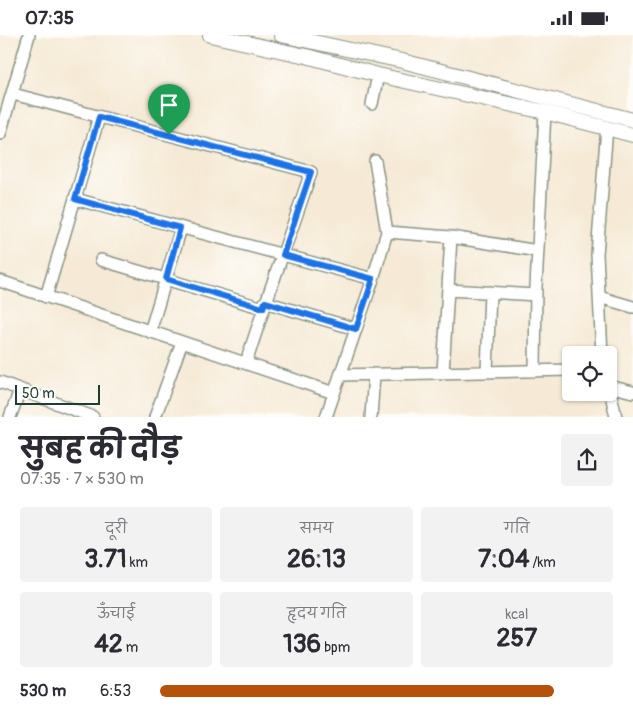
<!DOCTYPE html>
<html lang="hi">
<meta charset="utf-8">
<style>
body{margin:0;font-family:Pangolin,"Playpen Sans Deva",sans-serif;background:#f2f2f3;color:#2b2b33;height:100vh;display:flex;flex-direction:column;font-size:19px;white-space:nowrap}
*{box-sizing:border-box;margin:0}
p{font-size:16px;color:#7c7c81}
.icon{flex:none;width:28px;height:28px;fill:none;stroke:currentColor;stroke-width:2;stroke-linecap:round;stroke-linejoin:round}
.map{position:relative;height:382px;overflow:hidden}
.drawer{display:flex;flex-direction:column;background:#fff;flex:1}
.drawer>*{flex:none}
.buttons{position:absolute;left:562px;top:311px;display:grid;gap:10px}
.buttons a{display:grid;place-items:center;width:55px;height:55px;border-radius:5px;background:#fff;box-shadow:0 1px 4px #0004;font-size:25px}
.scale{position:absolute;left:15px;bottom:12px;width:85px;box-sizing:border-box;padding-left:5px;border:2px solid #1f3d34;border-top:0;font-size:14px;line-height:18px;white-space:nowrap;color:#1f3d34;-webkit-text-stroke:4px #fdfcf7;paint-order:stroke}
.pin{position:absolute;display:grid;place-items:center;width:42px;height:42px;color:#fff;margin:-51px -21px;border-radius:50% 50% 50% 0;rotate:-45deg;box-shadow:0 0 5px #0007}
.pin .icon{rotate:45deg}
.round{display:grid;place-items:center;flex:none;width:52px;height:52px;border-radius:5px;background:#f2f2f3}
.head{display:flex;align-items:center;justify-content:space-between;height:85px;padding:0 20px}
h1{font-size:28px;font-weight:700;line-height:38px}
.figures{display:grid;grid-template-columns:repeat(3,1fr);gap:8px;height:85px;padding:5px 20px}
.figures div{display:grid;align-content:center;border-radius:5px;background:#f2f2f3;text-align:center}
.figures b{font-size:25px;font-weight:700}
.figures small{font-size:14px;font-weight:400}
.figures p{font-size:14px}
ul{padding:0 20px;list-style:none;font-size:16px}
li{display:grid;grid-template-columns:80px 60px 1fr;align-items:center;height:38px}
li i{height:12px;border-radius:6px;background:#b45309}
.status{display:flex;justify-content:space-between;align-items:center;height:35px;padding:0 25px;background:#fff;direction:ltr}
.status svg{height:14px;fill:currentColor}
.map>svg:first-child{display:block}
</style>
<div class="status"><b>07:35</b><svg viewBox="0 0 49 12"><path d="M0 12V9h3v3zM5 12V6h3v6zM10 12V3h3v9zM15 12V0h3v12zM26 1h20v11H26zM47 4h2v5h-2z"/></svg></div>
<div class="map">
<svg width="633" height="382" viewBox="0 0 633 382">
<rect width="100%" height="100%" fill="#fdfcf7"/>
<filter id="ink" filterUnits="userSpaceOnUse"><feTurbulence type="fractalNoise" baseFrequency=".02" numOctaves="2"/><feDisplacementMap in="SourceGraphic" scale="10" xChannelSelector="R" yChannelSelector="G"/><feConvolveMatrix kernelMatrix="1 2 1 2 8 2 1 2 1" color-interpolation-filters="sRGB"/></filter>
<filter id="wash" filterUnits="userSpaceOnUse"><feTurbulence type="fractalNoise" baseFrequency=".0096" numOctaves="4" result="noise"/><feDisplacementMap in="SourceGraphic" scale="20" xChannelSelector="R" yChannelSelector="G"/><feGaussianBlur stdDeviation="1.12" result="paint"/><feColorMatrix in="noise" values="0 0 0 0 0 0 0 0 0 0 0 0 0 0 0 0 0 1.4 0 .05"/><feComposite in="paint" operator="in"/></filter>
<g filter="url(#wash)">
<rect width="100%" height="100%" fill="#f6ead6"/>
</g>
<g filter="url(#ink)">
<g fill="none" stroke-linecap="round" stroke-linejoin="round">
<!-- minor casing -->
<g stroke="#8a9485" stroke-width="14">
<path id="minor" d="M 13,59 L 311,137 C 290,201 266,264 246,328
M 372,69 L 378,40
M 0,99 L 29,0
M 75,164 L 373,244
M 387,197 L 451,202 L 538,216
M 101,225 L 263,273
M 0,246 L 334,358
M 448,255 L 536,260
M 46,262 L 99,82
M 599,262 L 633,272
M 265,267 L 356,294
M 150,297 L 181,193
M 602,320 L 597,219 L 607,92
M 535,336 L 536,252 L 545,77
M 487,337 L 490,257
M 443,338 L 451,202
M 340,340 L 571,335
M 0,347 L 93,382
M 10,382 L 20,355
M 155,382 L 182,307
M 326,382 L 373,244 L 387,197 L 375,126
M 371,382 L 374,339
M 616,382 L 609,351 L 633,357"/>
</g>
<!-- tertiary casing -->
<g stroke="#8a9485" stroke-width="16">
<path id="tertiary" d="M 210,0 L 306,21 L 378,40 L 545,77 L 633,100
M 281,0 L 402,26 L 633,85"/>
</g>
<!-- minor -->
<use href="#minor" stroke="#fff" stroke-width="11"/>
<!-- tertiary -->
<use href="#tertiary" stroke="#fff" stroke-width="14"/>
</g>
</g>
<g fill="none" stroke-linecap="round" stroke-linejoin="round" filter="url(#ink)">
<!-- route casing -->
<g stroke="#fff" stroke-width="10">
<path id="route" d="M 99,82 L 311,137 L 283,220 L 373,244 L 356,294 L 265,267 L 263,273 L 166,244 L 180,193 L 75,164 Z"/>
</g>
<!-- route -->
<use href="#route" stroke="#1a73e8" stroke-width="6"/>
</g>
</svg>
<div class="buttons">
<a><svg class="icon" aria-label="locate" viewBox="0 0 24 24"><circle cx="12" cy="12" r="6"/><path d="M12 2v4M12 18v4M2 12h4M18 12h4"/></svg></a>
</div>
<div class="scale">50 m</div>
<div class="pin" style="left:169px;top:100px;background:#1e9e55"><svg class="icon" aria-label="arrive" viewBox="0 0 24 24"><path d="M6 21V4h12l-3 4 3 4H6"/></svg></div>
</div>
<section class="drawer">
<div class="head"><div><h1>सुबह की दौड़</h1><p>07:35 · 7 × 530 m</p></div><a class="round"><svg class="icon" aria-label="share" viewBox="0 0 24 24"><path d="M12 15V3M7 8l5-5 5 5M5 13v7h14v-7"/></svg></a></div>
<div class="figures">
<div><p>दूरी</p><b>3.71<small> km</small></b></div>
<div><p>समय</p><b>26:13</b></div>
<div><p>गति</p><b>7:04<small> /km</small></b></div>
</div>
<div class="figures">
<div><p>ऊँचाई</p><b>42<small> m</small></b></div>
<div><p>हृदय गति</p><b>136<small> bpm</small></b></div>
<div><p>kcal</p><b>257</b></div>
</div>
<ul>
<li><b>530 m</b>6:53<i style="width:87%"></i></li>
</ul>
</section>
